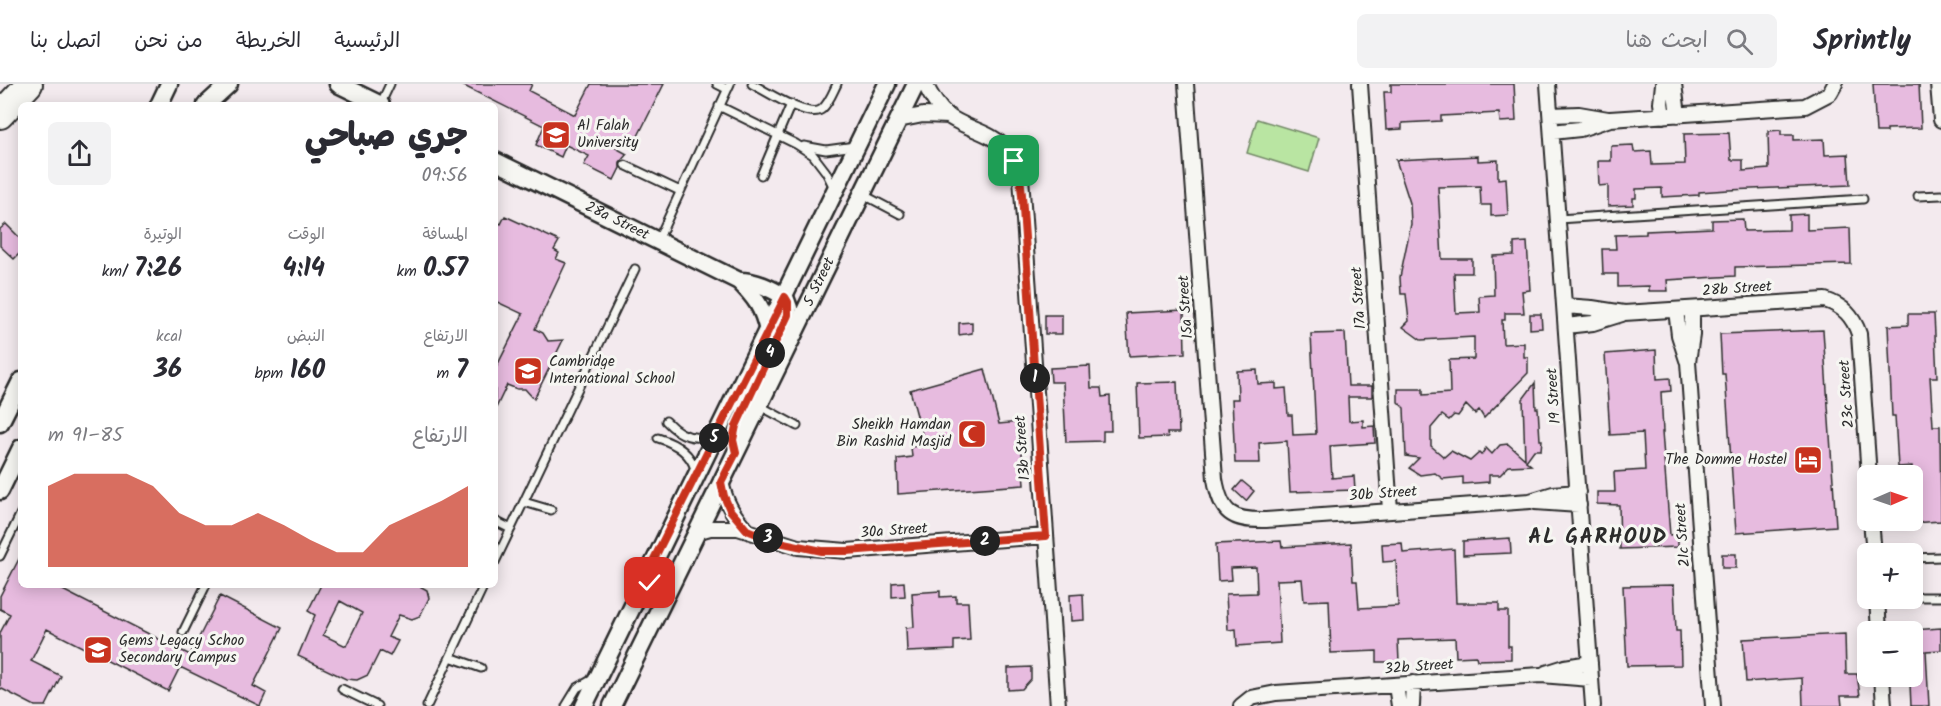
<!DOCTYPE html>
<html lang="ar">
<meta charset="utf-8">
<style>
body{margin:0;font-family:Kalam,"Playpen Sans Arabic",sans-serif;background:#f2f2f3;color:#2b2b33;direction:rtl;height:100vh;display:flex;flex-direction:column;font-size:22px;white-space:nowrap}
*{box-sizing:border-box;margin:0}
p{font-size:20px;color:#7c7c81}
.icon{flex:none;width:33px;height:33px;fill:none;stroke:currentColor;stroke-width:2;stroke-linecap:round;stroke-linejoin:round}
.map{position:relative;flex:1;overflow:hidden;direction:ltr}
.side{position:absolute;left:18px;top:18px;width:480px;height:486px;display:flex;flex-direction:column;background:#fff;border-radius:9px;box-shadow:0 3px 15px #0003;direction:rtl}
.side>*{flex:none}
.needle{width:39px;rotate:88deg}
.buttons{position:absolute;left:1857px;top:381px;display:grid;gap:12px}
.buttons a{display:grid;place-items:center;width:66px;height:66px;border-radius:9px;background:#fff;box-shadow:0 3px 15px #0003;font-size:30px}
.pin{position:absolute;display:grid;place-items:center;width:51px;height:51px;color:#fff;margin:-26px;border-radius:12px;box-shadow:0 3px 9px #0006}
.km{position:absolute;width:30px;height:30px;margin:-15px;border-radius:50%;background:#222;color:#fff;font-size:16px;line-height:30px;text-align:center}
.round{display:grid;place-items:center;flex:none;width:63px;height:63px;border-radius:9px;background:#f2f2f3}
.headline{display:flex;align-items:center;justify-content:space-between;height:102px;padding:0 30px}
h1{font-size:33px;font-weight:800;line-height:45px}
.metrics{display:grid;grid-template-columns:repeat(3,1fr);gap:9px;height:102px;padding:6px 30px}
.metrics div{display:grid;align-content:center}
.metrics b{font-size:26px;font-weight:800}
.metrics small{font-size:16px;font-weight:400}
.metrics p{font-size:16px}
.chart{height:168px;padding:12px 30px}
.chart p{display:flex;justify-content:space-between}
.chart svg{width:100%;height:108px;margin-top:6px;fill:#c8321e;opacity:.7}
header{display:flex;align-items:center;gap:36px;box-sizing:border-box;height:84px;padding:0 30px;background:#fff;border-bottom:2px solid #e1e1e2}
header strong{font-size:28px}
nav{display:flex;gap:33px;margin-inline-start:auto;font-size:21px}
.search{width:420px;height:54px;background:#f2f2f3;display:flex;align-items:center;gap:15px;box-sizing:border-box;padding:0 21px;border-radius:9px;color:#7c7c81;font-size:22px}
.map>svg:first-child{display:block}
</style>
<header>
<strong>Sprintly</strong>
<div class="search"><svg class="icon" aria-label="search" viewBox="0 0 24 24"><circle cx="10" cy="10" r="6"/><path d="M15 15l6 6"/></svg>ابحث هنا</div>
<nav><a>الرئيسية</a><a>الخريطة</a><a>من نحن</a><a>اتصل بنا</a></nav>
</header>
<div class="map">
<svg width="1941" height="622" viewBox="0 0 1941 622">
<rect width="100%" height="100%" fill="#f3eaee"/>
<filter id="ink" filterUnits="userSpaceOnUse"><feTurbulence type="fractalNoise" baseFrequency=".0167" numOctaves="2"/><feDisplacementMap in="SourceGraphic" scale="12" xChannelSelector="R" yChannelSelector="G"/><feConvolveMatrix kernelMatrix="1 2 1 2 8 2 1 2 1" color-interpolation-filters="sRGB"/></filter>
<g filter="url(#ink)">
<!-- green -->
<path fill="#b9e5a2" stroke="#728866" stroke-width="1.5" d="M 1257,35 L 1319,54 L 1309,88 L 1247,69 Z"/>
<!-- building -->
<path fill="#e7bbdf" stroke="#2b2b2b" stroke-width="1.5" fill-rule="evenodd" d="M 460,0 L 532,0 L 529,7 L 575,31 L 591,0 L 664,0 L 637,54 L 612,62 L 627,70 L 620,78 L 620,84 L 614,96 L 584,81 L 589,72 L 566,61 L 561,73 L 536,61 L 544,42 Z
M 1391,0 L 1514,0 L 1516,37 L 1500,38 L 1499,29 L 1441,32 L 1441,37 L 1402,39 L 1402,45 L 1386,46 L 1384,8 L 1391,8 Z
M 1873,0 L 1919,0 L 1921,44 L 1887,45 L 1887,48 L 1876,48 Z
M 1781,46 L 1781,51 L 1794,51 L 1794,56 L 1824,55 L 1825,71 L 1848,70 L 1850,101 L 1728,106 L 1699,108 L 1699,111 L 1662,113 L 1662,104 L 1636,105 L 1636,114 L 1633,114 L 1633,121 L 1608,122 L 1608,101 L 1599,102 L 1598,77 L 1611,77 L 1611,62 L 1633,61 L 1634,68 L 1651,67 L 1652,81 L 1685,80 L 1684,50 L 1729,49 L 1731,76 L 1743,76 L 1743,87 L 1769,85 L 1768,47 Z
M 1478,72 L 1478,77 L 1498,76 L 1498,95 L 1506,94 L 1508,131 L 1491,132 L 1491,121 L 1481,121 L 1480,102 L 1438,103 L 1442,175 L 1472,175 L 1472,189 L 1454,189 L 1456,229 L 1480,228 L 1479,212 L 1494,211 L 1493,172 L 1514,171 L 1514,159 L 1527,158 L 1530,206 L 1522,207 L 1524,229 L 1505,229 L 1505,236 L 1502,236 L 1503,260 L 1524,259 L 1524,273 L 1528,273 L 1528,289 L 1484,334 L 1479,326 L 1475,330 L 1466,321 L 1458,332 L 1454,331 L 1449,336 L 1442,331 L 1431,344 L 1431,362 L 1444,373 L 1451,367 L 1470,377 L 1479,369 L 1481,371 L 1486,364 L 1492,370 L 1500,361 L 1508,360 L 1525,375 L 1523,315 L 1535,299 L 1536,324 L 1538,324 L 1540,356 L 1542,356 L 1541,366 L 1534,366 L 1526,377 L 1531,381 L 1509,382 L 1500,391 L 1489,391 L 1489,398 L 1463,400 L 1463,393 L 1443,395 L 1435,389 L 1420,391 L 1409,384 L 1419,374 L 1406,372 L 1404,324 L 1398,318 L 1398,305 L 1423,305 L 1423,311 L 1450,309 L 1449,276 L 1474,275 L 1474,253 L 1421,256 L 1403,243 L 1409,237 L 1406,210 L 1401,210 L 1400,193 L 1411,140 L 1410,119 L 1396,76 Z
M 1807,130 L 1807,146 L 1850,144 L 1851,180 L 1735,183 L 1735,192 L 1667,196 L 1668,207 L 1649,207 L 1649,202 L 1618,203 L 1618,190 L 1603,190 L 1602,165 L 1616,165 L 1615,151 L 1646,150 L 1646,147 L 1712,144 L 1712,136 L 1743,135 L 1744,147 L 1789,146 L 1789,131 Z
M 505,132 L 559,157 L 554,166 L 559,169 L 556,175 L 566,179 L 535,245 L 543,249 L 548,257 L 563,256 L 534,315 L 525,305 L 517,305 L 507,301 L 495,326 L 495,286 L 523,230 L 495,217 L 495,137 L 501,140 Z
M 6,140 L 21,155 L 21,168 L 14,175 L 0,162 L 0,145 Z
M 1184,226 L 1185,269 L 1129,272 L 1126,229 Z
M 1530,230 L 1541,230 L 1542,244 L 1530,245 Z
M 1908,230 L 1934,230 L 1937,293 L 1930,293 L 1933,342 L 1940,342 L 1941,437 L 1912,439 L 1912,382 L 1898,383 L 1895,332 L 1892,332 L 1888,242 L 1908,241 Z
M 1045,231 L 1062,231 L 1062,250 L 1045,250 Z
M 972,238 L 972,249 L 959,251 L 959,239 Z
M 1823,246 L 1836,442 L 1736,449 L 1725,290 L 1722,290 L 1720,250 Z
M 1345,249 L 1348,302 L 1372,302 L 1372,313 L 1348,313 L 1349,337 L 1363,336 L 1363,343 L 1374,342 L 1375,359 L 1330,362 L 1332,394 L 1354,392 L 1355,406 L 1290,408 L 1287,357 L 1259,359 L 1260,379 L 1235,379 L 1232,315 L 1238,315 L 1237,287 L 1257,286 L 1258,300 L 1276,299 L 1276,305 L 1286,304 L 1288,331 L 1292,331 L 1293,351 L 1316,350 L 1311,250 Z
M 1656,266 L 1657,295 L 1670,294 L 1671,307 L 1661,308 L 1663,348 L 1662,348 L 1670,451 L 1678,450 L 1678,463 L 1620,465 L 1619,421 L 1597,420 L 1597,408 L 1615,408 L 1614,388 L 1645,386 L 1643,349 L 1610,351 L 1605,270 Z
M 1090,282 L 1091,304 L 1101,304 L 1102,313 L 1110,312 L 1111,347 L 1103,347 L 1103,357 L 1066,358 L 1063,298 L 1051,298 L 1050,284 Z
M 985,285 L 999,340 L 1020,338 L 1024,401 L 898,410 L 897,375 L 912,373 L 911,363 L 925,361 L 910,306 Z
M 1177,298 L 1179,349 L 1167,349 L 1168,353 L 1139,354 L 1137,299 Z
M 1242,397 L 1254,407 L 1246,417 L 1234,406 Z
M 1510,454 L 1511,469 L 1463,471 L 1463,457 Z
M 1281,457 L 1282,463 L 1351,459 L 1353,497 L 1357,497 L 1359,524 L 1398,522 L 1396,477 L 1383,478 L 1382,460 L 1402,459 L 1403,469 L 1454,465 L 1456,519 L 1499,519 L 1499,527 L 1508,527 L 1508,562 L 1511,562 L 1511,575 L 1477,576 L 1476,572 L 1456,573 L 1455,554 L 1398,556 L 1399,578 L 1377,578 L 1377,567 L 1331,569 L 1329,516 L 1304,517 L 1302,495 L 1277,496 L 1280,559 L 1237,562 L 1236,545 L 1228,546 L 1226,510 L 1257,509 L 1256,483 L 1231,484 L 1232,496 L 1218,497 L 1216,460 Z
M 1722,470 L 1736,470 L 1736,484 L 1722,484 Z
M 21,471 L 21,501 L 53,501 L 190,571 L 220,512 L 282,544 L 253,602 L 266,609 L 260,622 L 180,583 L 168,607 L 47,545 L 31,577 L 61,592 L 46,622 L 35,622 L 0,604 L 0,549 L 10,530 L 0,525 L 0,512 Z
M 904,498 L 905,512 L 892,513 L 892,499 Z
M 321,501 L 418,501 L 427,506 L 429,514 L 420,532 L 412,535 L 399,531 L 388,553 L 398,557 L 390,572 L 380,567 L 368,591 L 357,596 L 346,595 L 298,572 L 315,531 L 308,527 ZM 340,517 L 362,529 L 346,562 L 323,551 Z
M 1674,501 L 1676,547 L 1680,547 L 1681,581 L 1627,582 L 1623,502 Z
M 940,507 L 940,513 L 956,512 L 956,518 L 968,518 L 970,556 L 954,557 L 954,566 L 907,568 L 906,544 L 914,543 L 912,509 Z
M 1083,510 L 1084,536 L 1071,537 L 1070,511 Z
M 1941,544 L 1941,566 L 1926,567 L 1929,622 L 1911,622 L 1910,600 L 1912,600 L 1912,546 Z
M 1845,550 L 1846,590 L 1857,590 L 1860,612 L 1841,612 L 1842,622 L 1803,622 L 1802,594 L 1746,598 L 1743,555 Z
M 1031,583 L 1031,595 L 1022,605 L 1008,606 L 1008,584 Z"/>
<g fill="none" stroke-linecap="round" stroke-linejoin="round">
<!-- service casing -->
<g stroke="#2b2b2b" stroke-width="11">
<path id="service" d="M 717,0 L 727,5
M 752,0 C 766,7 809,36 822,25 C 829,19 833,8 837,0
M 381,19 L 390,0
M 719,22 L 796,60 L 813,71 L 826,88 L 833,102
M 804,62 L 826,66 L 855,62
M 625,81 L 680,107
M 761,91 L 791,20
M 862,110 L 900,130
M 1918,112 L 1941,111
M 1558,135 L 1863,115
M 658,156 L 730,0
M 760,322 L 797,342
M 666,337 C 679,351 696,359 714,348
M 658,354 C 674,359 690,368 695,385
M 524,418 L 551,426
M 495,437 L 511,445
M 0,472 L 21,429
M 1912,474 L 1941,473
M 495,478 L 635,185
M 1912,513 L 1941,513
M 183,548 L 206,501
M 450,573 L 481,584
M 342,605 L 377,622
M 427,622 L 484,501
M 566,622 L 577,604 L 593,595"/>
</g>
<!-- minor casing -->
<g stroke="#2b2b2b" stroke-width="18">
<path id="minor" d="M 925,0 C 931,12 937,23 947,31 C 965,45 990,47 1005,64 C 1012,73 1016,83 1021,93 L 1058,622
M 1186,0 L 1215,395 C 1221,429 1231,437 1266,436 L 1530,417 L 1553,410 L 1578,408
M 1360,0 L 1390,426
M 1548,0 L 1593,622
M 1674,0 L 1678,31
M 1938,0 L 1941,36
M 1551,31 L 1579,30 L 1608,35
M 1663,32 L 1661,19 L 1663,0
M 898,36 L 923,31 L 949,32
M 1552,48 L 1580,45 L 1610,35 L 1805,22 L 1830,9 L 1835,0
M 1565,222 L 1592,224 L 1624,229 L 1825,216 C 1843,222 1853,232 1859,250 L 1869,392
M 1692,225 L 1692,251 L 1688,278 L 1713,622
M 1676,226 L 1679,251 L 1687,276
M 1566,242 L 1593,239 L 1622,230
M 721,397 C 725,418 733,431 747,446
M 1535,418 L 1579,421
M 1871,436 L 1874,470
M 696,448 L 710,444 L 738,444 L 798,463 L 847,467 L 1046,452
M 1877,514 L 1879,548
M 1546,589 L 1565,583 L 1590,579
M 1882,592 L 1884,622
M 1396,601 L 1399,622
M 1241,622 L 1251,614 L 1276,609 L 1541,591 L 1591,595
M 1412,622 L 1413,599"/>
</g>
<!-- tertiary casing -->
<g stroke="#2b2b2b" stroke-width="21">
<g id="tertiary">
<path d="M 338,0 L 381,21"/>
<path d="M 159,21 L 169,0"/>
<path d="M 206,21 L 229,0"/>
<path id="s1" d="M 495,77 L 739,197 C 756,214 763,224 768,247"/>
<path d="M 739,197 C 756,197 770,204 785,213 L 789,224 L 785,237 L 745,323"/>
<path d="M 0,339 L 21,297"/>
<path d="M 0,407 L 21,364"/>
<path d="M 584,622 L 887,0"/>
<path id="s2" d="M 612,622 L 916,0"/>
</g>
</g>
<!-- motorway casing -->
<g stroke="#2b2b2b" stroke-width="30">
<path id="motorway" d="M 0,31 L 29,0"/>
</g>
<!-- service -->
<use href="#service" stroke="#f6f6f2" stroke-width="7"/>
<!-- minor -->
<use href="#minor" stroke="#f6f6f2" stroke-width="14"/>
<!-- tertiary -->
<use href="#tertiary" stroke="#f6f6f2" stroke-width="16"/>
<!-- motorway -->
<use href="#motorway" stroke="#f6f6f2" stroke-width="26"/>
</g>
</g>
<g fill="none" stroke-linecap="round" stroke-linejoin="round" filter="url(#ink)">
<!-- route casing -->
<g stroke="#fff" stroke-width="12">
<path id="route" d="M 650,499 L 648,487 L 785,213 L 788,218 L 788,231 L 736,342 L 733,356 L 736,369 L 721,398 L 724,412 L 730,426 L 747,446 L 774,457 L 822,467 L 847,467 L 1046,452 L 1022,111 L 1020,93 L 1014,77"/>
</g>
<!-- route -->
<use href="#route" stroke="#c8321e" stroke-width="8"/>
</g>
<!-- icons -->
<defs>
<g id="university-square" transform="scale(1.5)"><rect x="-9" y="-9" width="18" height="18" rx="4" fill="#c8321e" stroke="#f6f6f2"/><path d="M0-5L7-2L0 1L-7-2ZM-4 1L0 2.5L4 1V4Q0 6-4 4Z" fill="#fff"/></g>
<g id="school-square" transform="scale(1.5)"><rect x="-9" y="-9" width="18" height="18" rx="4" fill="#c8321e" stroke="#f6f6f2"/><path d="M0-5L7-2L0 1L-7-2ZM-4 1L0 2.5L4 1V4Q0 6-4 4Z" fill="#fff"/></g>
<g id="mosque-square" transform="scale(1.5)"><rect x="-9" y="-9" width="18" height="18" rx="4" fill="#c8321e" stroke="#f6f6f2"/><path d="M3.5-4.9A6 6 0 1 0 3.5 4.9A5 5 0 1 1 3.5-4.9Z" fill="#fff"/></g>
<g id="hotel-square" transform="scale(1.5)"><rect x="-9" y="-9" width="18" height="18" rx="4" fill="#c8321e" stroke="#f6f6f2"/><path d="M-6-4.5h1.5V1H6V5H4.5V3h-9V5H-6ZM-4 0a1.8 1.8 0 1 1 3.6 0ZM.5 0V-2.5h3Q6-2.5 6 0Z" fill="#fff"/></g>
</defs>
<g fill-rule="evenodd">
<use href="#university-square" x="556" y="51"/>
<use href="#school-square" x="528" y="287"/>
<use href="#mosque-square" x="972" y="350"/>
<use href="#hotel-square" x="1808" y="376"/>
<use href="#school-square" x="98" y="566"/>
</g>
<g text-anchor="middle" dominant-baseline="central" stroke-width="6" stroke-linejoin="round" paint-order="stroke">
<!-- poi labels -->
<g font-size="15" fill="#2b2b2b" stroke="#f6f6f2" text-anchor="start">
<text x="577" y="42">Al Falah<tspan x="577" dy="17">University</tspan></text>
<text x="549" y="278">Cambridge<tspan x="549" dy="17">International School</tspan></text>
<text x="951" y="341" text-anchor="end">Sheikh Hamdan<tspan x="951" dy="17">Bin Rashid Masjid</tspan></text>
<text x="1787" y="376" text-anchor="end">The Domme Hostel</text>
<text x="119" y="557">Gems Legacy Schoo<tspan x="119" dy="17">Secondary Campus</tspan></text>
</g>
<!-- street labels -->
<g font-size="15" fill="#2b2b2b" stroke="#f6f6f2">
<text stroke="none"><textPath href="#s1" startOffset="136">28a Street</textPath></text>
<text stroke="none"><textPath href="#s2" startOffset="472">5 Street</textPath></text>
<text transform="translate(1737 205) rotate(-4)">28b Street</text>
<text transform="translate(1359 214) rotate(-94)">17a Street</text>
<text transform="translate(1186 223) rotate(-94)">15a Street</text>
<text transform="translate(1847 310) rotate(-94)">23c Street</text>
<text transform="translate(1554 312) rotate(-94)">19 Street</text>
<text transform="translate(1023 364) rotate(-94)">13b Street</text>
<text transform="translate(1383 410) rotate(-4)">30b Street</text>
<text transform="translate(894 447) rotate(-4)">30a Street</text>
<text transform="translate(1683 451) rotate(-94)">21c Street</text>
<text transform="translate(1419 583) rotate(-4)">32b Street</text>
</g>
<!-- district labels -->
<g font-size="21" font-weight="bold" letter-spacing="1.5" fill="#2b2b2b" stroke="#f6f6f2">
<text x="1598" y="453">AL GARHOUD</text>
</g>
</g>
</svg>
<div class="buttons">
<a><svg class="needle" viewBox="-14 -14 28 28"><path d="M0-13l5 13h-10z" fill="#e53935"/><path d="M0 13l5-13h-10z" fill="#7c7c81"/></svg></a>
<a>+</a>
<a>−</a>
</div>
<div class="pin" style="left:1014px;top:77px;background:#1e9e55"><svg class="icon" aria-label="arrive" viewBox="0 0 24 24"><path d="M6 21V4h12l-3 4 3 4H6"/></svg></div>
<div class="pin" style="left:650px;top:499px;background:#d93025"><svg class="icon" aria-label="check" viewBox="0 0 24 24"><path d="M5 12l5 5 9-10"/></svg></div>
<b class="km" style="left:1035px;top:294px">1</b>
<b class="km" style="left:985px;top:457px">2</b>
<b class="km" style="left:768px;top:454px">3</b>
<b class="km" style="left:770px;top:269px">4</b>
<b class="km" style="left:714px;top:354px">5</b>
<section class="side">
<div class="headline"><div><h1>جري صباحي</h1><p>09:56</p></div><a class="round"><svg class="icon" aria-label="share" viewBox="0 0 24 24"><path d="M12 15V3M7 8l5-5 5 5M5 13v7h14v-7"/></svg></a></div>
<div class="metrics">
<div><p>المسافة</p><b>0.57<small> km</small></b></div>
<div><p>الوقت</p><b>4:14</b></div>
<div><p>الوتيرة</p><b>7:26<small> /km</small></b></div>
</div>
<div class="metrics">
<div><p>الارتفاع</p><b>7<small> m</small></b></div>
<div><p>النبض</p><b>160<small> bpm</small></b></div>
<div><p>kcal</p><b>36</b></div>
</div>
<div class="chart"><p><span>الارتفاع</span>85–91 m</p>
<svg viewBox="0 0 160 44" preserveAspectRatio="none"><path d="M0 44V11L10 6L20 6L30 6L40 11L50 22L60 27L70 27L80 22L90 27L100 33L110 38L120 38L130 27L140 22L150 17L160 11V44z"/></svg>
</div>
</section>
</div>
